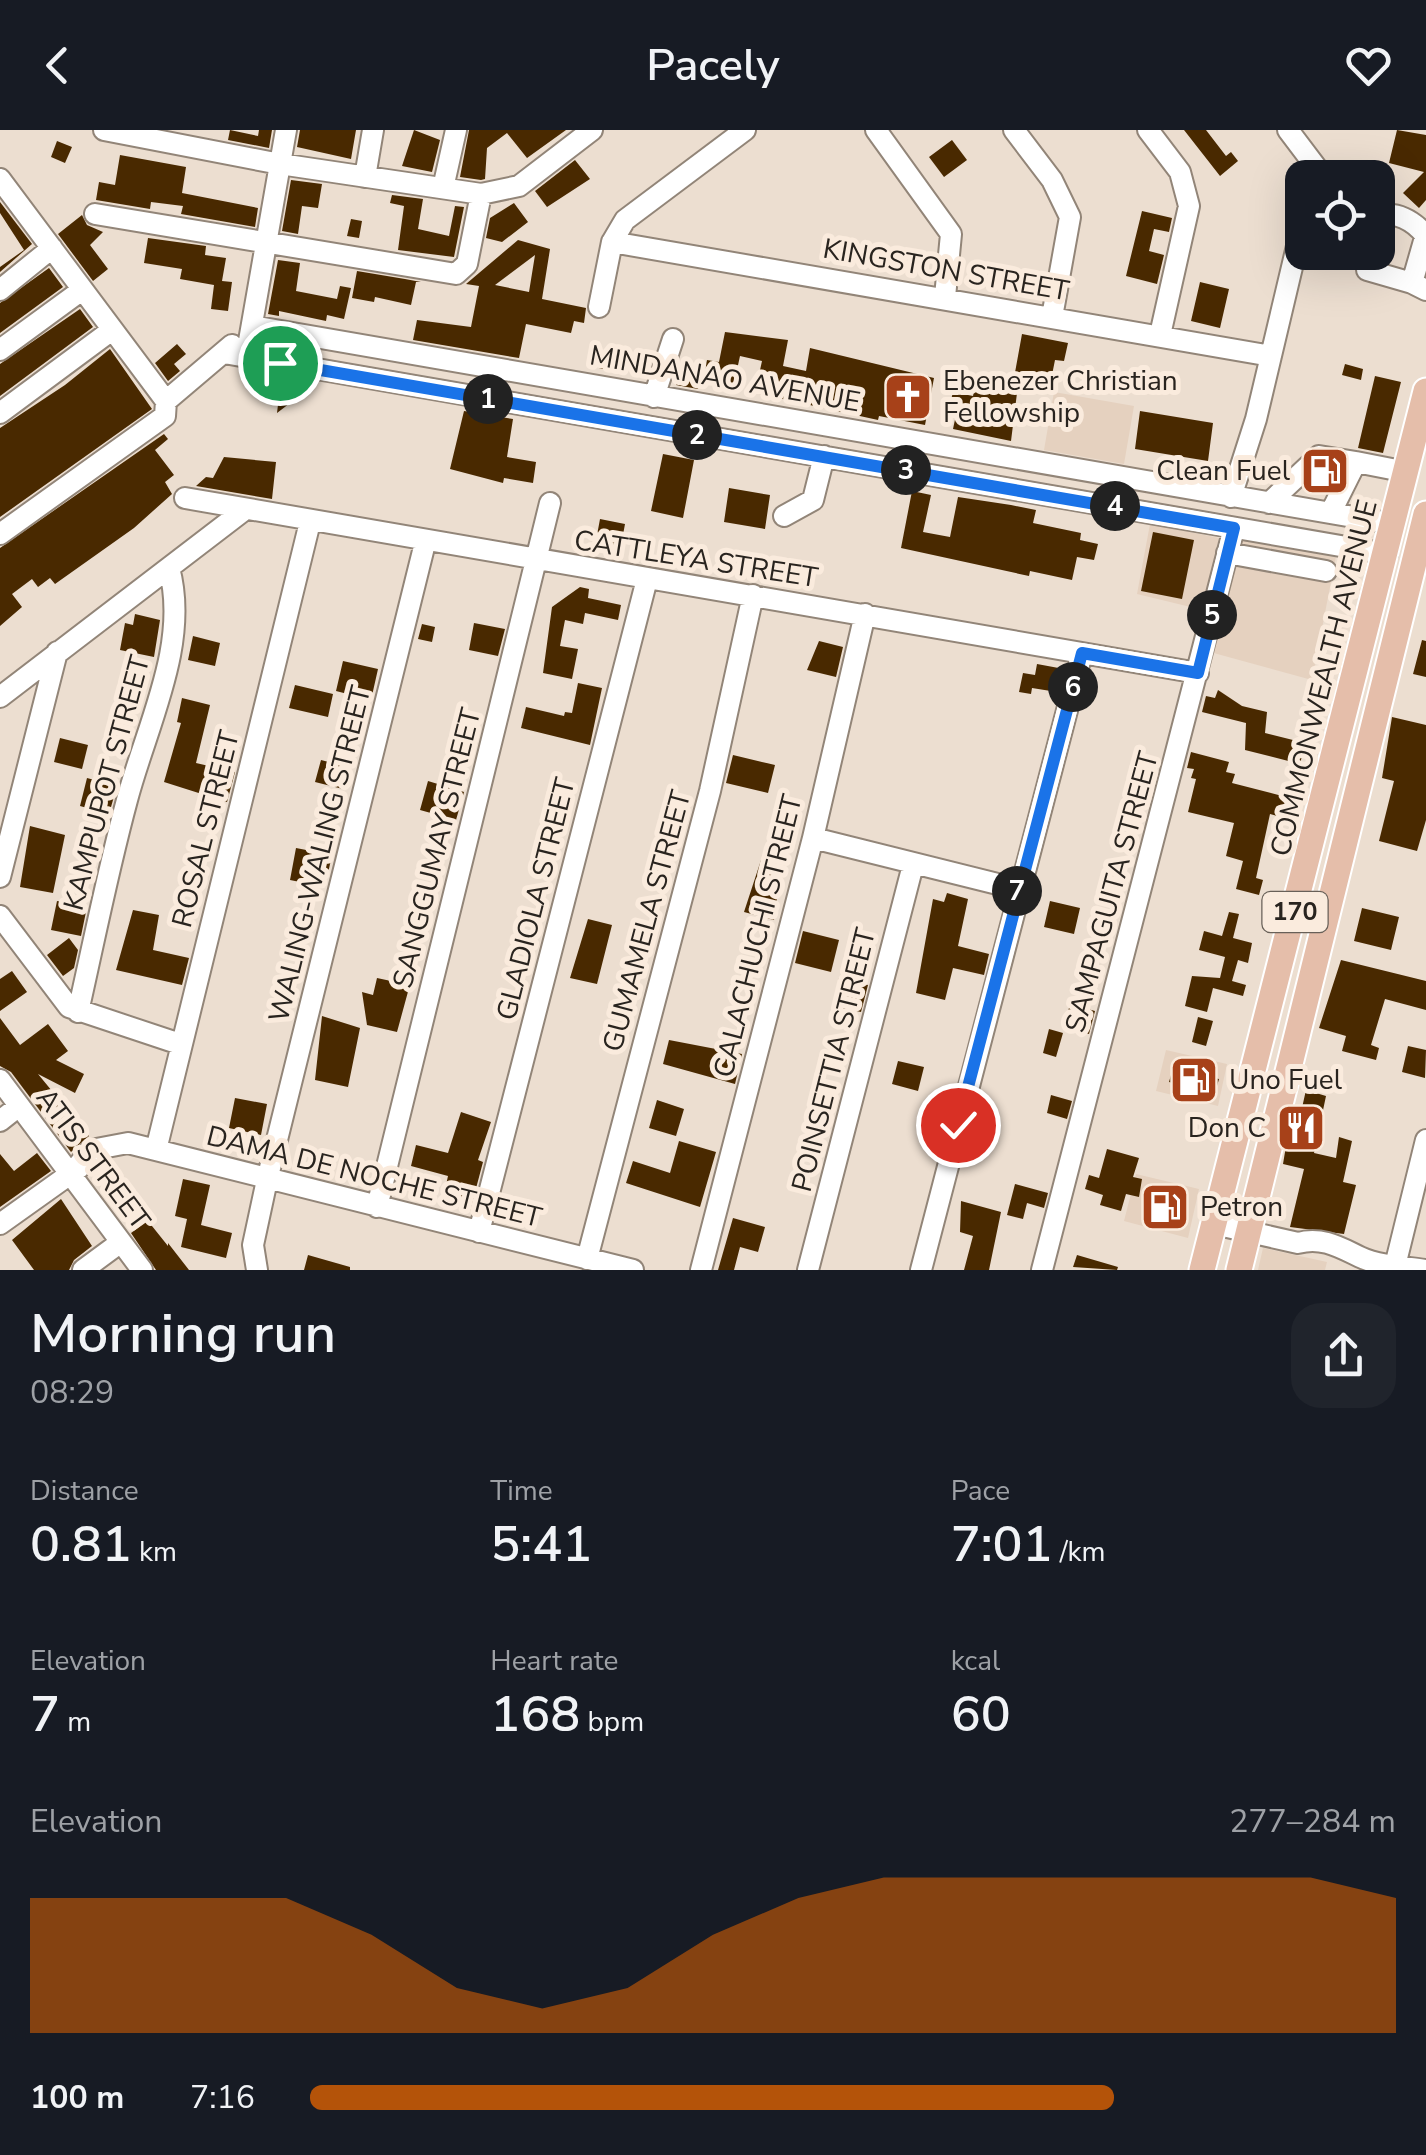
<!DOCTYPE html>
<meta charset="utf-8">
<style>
body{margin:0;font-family:"Nunito Sans",sans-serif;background:#20242c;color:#f1f3f6;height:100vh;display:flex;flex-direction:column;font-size:38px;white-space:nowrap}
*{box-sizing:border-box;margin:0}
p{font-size:32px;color:#9ea1a6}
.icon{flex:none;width:55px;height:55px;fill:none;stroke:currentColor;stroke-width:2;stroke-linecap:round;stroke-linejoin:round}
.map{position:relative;height:1140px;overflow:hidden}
.details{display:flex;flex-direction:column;background:#171b24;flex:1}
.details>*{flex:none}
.tools{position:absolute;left:1285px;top:30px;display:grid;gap:20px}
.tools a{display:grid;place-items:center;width:110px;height:110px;border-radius:20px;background:#171b24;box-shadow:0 10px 40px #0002;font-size:50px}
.pin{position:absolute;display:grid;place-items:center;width:85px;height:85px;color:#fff;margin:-42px;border:5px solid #fff;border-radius:50%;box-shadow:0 2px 10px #0007}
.km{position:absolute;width:50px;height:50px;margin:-25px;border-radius:50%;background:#222;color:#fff;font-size:28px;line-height:50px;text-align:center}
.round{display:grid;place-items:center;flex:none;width:105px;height:105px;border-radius:30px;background:#20242c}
.summary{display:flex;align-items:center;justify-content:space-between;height:170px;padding:0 30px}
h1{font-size:55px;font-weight:600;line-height:75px}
.figures{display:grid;grid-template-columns:repeat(3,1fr);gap:15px;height:170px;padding:10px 30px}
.figures div{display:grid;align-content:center}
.figures b{font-size:50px;font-weight:600}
.figures small{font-size:28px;font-weight:400}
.figures p{font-size:28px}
.chart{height:280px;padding:20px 30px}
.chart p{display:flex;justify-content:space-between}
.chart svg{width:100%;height:180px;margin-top:10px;fill:#b45309;opacity:.7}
ul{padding:0 30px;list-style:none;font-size:32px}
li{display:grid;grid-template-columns:160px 120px 1fr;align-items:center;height:75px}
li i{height:25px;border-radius:12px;background:#b45309}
header{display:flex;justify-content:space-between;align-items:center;height:130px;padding:0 30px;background:#171b24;font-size:45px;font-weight:600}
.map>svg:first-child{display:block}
</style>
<header><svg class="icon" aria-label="back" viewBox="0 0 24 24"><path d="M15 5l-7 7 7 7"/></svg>Pacely<svg class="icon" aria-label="heart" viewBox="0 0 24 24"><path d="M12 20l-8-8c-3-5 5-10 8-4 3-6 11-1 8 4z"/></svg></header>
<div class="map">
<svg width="1426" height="1140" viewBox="0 0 1426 1140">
<rect width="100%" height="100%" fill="#ecded0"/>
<!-- built -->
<path fill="#e5d1bf" d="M 1054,262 L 1134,276 L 1124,334 L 1044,320 Z
M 1150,394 L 1219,408 L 1203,480 L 1137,464 Z
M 1237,407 L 1336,426 L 1312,550 L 1210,522 Z
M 1166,920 L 1227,934 L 1218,976 L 1156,961 Z
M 1136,1044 L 1199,1059 L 1188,1108 L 1124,1091 Z
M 1263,1118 L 1327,1132 L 1325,1140 L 1258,1140 Z"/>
<!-- building -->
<path fill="#492900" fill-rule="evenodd" d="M 230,0 L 258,6 L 259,0 L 272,0 L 269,18 L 228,10 Z
M 300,0 L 356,0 L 351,29 L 297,17 Z
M 414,0 L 440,10 L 432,42 L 402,36 Z
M 469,0 L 566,0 L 527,28 L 507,3 L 487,18 L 485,49 L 481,50 L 460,47 Z
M 1184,0 L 1206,0 L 1226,26 L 1231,22 L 1238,31 L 1220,46 Z
M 1397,0 L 1426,5 L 1426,70 L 1419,78 L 1403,63 L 1424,42 L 1389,33 Z
M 952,10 L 967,30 L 944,47 L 929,27 Z
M 57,11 L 72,17 L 65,33 L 51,27 Z
M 120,25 L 186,37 L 182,63 L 258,78 L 255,97 L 181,84 L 183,76 L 151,72 L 150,79 L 96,70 L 99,52 L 115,55 Z
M 575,30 L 590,49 L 547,77 L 535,61 Z
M 291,50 L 322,54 L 318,78 L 302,76 L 298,104 L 282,101 Z
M 392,65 L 423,69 L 418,99 L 449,106 L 455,76 L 464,77 L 454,127 L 398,120 L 404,76 L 390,73 Z
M 0,72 L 32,114 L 0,142 L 0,137 L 24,120 L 0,83 Z
M 514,73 L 528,92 L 502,112 L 486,108 L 490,88 Z
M 1142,81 L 1172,88 L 1169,102 L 1154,99 L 1149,121 L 1164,125 L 1157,154 L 1126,146 Z
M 82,85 L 87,95 L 103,102 L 90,115 L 108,139 L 93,151 L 58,104 Z
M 351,89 L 362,91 L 359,108 L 347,106 Z
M 148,108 L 206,116 L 205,125 L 226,128 L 222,151 L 232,152 L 228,181 L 211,179 L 214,155 L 180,149 L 182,139 L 144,133 Z
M 518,110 L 550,119 L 542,169 L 586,178 L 584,193 L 574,191 L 571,203 L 526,194 L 519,228 L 413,210 L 417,190 L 471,197 L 479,156 L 466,154 ZM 535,125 L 529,162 L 495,155 Z
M 278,130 L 300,133 L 296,161 L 337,169 L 340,156 L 351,158 L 344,189 L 327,185 L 326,191 L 279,181 L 279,186 L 268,184 Z
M 49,138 L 63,157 L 0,203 L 0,173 Z
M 357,141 L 405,149 L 421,152 L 416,152 L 411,175 L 375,167 L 374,172 L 352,168 Z
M 1200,152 L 1229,159 L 1220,198 L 1191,191 Z
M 80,179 L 93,197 L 0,266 L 0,234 Z
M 725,202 L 788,210 L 783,236 L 806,241 L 810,218 L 934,248 L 925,295 L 879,286 L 878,290 L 755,263 L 762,231 L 740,226 L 733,258 L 703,251 L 707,230 L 719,232 Z
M 1022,204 L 1068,213 L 1064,231 L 1055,230 L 1050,255 L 1014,248 Z
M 177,214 L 186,224 L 174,234 L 180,241 L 168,251 L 155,233 Z
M 110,219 L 152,279 L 0,387 L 0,298 L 65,255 Z
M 602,222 L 619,226 L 616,242 L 599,238 Z
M 1345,234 L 1363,239 L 1361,250 L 1342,245 Z
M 679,241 L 701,246 L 698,259 L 676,255 Z
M 249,242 L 270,246 L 268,257 L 247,253 Z
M 978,243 L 1018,255 L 1011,311 L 953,299 L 957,280 L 949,278 L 953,262 L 973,266 Z
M 1375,246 L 1401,252 L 1383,323 L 1358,318 Z
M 281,250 L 311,257 L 277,283 Z
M 464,281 L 513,289 L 507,327 L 536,332 L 533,353 L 504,348 L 503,353 L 450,339 Z
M 1140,281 L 1213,293 L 1208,331 L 1135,319 Z
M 164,304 L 168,309 L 155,320 L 174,345 L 165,352 L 172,364 L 134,398 L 55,454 L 50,448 L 38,457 L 32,449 L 12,464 L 22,477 L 0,496 L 0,418 Z
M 663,324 L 694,330 L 683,388 L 651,381 Z
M 224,327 L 276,332 L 272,369 L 196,356 L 206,347 L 213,348 Z
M 729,358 L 770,365 L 765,399 L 724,392 Z
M 912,361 L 931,365 L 923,402 L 950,407 L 958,367 L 1011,375 L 1036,380 L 1033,393 L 1081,403 L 1080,410 L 1098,414 L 1094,430 L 1077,427 L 1072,450 L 1030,441 L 1029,446 L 901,418 Z
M 600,389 L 625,394 L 620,421 L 595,416 Z
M 1153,402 L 1194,410 L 1182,469 L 1141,461 Z
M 580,457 L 589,459 L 588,468 L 621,475 L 618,490 L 585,483 L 583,494 L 565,490 L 560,516 L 578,519 L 572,549 L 543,543 L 552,477 Z
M 135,484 L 160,490 L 154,527 L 120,520 L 125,493 L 133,495 Z
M 474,493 L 505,499 L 498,526 L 469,520 Z
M 422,494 L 435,497 L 432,512 L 418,509 Z
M 193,506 L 220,513 L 215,536 L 188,530 Z
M 1422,510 L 1426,511 L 1426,547 L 1413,544 Z
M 819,511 L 843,517 L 836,547 L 807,540 Z
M 343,531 L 378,539 L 371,570 L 336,561 Z
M 1037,534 L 1064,539 L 1057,562 L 1032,558 L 1031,564 L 1019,562 L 1023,543 L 1035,545 Z
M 578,553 L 602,558 L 590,615 L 521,598 L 526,577 L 564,586 L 565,582 L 572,583 Z
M 295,555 L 333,564 L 328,587 L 289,578 Z
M 1218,560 L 1242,576 L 1267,582 L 1265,603 L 1305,613 L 1300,634 L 1245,620 L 1246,593 L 1202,582 L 1206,566 L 1215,568 Z
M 182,568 L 210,575 L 196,633 L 235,642 L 227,672 L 164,652 L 181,593 L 177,592 Z
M 1392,587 L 1426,595 L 1426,690 L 1417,721 L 1379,711 L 1394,651 L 1382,648 Z
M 60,608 L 88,615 L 82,639 L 54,632 Z
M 1191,622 L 1229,632 L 1226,642 L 1235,644 L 1232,653 L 1286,667 L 1281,687 L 1270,684 L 1256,748 L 1263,750 L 1259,765 L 1236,759 L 1243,731 L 1226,726 L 1234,693 L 1188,682 L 1196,649 L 1191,648 L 1194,639 L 1187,638 Z
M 733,625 L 775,635 L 768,663 L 726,653 Z
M 321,630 L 348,637 L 343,659 L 315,652 Z
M 87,648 L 117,656 L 109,684 L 80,676 Z
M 428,651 L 464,662 L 456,690 L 420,680 Z
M 30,696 L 65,705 L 53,763 L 20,757 Z
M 296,718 L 332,725 L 325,757 L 290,750 Z
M 761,730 L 781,736 L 774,790 L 744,782 Z
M 947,763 L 968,769 L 958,816 L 989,824 L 984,845 L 953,838 L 945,870 L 916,863 L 933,769 L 944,772 Z
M 57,771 L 87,777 L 81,806 L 51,800 Z
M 1050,771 L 1080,778 L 1074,804 L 1044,797 Z
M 1362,778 L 1399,787 L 1391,820 L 1354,811 Z
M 133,780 L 159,785 L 153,820 L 189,828 L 182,855 L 116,840 Z
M 1229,782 L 1239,784 L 1233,808 L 1252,813 L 1248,833 L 1238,830 L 1232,851 L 1246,855 L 1243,866 L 1213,858 L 1207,882 L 1185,876 L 1192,846 L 1220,848 L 1225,827 L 1199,820 L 1204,801 L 1222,806 Z
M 588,789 L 612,795 L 597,854 L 570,848 Z
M 803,801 L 839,810 L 831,842 L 795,833 Z
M 69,808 L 78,820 L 74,838 L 63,846 L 47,825 Z
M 1341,830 L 1426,851 L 1426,880 L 1385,869 L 1371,915 L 1379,918 L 1376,930 L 1342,921 L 1346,906 L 1319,898 Z
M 12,841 L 27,862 L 0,881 L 0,849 Z
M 393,842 L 412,847 L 397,902 L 367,895 L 362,862 L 373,865 L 377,848 L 391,851 Z
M 839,848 L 868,855 L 861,882 L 833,876 Z
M 1070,874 L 1095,881 L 1089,904 L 1064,897 Z
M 322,886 L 360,898 L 348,957 L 315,950 Z
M 1198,887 L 1213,891 L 1206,916 L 1192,912 Z
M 0,888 L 20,915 L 48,894 L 68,921 L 56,930 L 84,944 L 75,963 L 38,944 L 89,1006 L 71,1022 L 11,942 L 0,936 Z
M 1049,899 L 1063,903 L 1056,927 L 1043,923 Z
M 669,910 L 742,924 L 735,954 L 663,934 Z
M 1408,916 L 1426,920 L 1425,948 L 1402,942 Z
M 898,931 L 924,937 L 918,961 L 892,954 Z
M 1173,938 L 1219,949 L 1215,963 L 1169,952 Z
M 1306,960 L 1326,966 L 1314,1023 L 1336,1028 L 1339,1007 L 1352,1011 L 1343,1052 L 1356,1055 L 1344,1104 L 1290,1097 L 1304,1039 L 1283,1034 L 1286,1016 L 1293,1018 Z
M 1051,965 L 1072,971 L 1067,989 L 1047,983 Z
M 235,968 L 267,974 L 261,1005 L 229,998 Z
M 657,970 L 684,979 L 676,1006 L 649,998 Z
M 461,982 L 491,992 L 478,1030 L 483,1032 L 470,1081 L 442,1073 L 448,1046 L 411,1036 L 416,1015 L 448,1023 Z
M 679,1011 L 716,1022 L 700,1077 L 626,1053 L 633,1031 L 670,1043 Z
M 1107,1019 L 1139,1028 L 1133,1047 L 1142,1049 L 1139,1067 L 1126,1064 L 1121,1081 L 1100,1075 L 1103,1065 L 1085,1059 L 1089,1045 L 1099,1048 Z
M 37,1023 L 51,1041 L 0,1077 L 0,1024 L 14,1041 Z
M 183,1049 L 210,1055 L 201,1095 L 232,1103 L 226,1128 L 181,1117 L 187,1089 L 175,1086 Z
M 1015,1054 L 1048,1063 L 1044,1078 L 1027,1073 L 1023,1089 L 1007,1085 Z
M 1158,1064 L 1177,1070 L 1171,1090 L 1152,1084 Z
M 61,1069 L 92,1116 L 74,1130 L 69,1140 L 34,1140 L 12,1110 Z
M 961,1071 L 1001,1082 L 989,1140 L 964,1140 L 973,1106 L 960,1102 Z
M 733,1088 L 765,1097 L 758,1122 L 740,1117 L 734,1140 L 718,1140 Z
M 148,1091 L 168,1116 L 168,1113 L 189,1140 L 156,1140 L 131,1103 Z
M 308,1125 L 350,1137 L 350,1140 L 304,1140 Z
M 1077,1125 L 1118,1137 L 1117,1140 L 1073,1137 Z"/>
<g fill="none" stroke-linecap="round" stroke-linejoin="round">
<!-- minor casing -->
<g stroke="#928578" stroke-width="24">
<path id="minor" d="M 104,0 L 280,34 L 481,64 L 519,56 L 592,0
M 876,0 L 951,104 L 945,167
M 1014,0 L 1052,50 L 1070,87 L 1052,187
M 1148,0 L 1180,42 L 1189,76 L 1160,205
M 1288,0 L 1316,37 L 1314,48
M 365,47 L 373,0
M 0,49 L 166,271
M 443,58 L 456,0
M 95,84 L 456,144 L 467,134 L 481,64
M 1378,87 C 1395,80 1414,91 1425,105
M 1426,104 L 1412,153 L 1426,160
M 612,112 L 1271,226
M 1367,122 L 1367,140 L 1412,153
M 0,160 L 52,118
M 599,177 L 612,112 L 625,90 L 745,0
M 252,196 L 1394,394
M 0,220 L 82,160
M 224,223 L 1387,424
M 246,228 L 286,0
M 654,267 L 673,209
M 166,271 L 232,215
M 0,283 L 112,200
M 1231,367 L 1256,289 L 1302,95
M 185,368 L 1198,543
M 1269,373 L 1319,326 L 1356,332
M 1331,382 L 1356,332 L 1407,342
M 784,386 L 813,370 L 824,326
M 0,404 L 165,286 L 166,271
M 1227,423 L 1326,441
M 0,567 L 243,381
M 813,708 L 1018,759
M 0,747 L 57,522
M 0,786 L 69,877 L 180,914
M 78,882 C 94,811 108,740 127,670 C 146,597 190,514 169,438
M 0,950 L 142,1140
M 0,991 L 19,976
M 156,1020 L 310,392
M 76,1038 L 91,1020 L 128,1013 L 633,1140
M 377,1077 L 550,373
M 0,1094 L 80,1037
M 1214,1094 L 1298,1113 C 1322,1106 1341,1118 1360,1127 C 1379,1136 1406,1137 1426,1140
M 479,1102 L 647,449
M 587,1129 L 710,661 L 753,465
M 83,1140 L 121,1112
M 257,1140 L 253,1115 L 267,1050 L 425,413
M 701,1140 L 813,708 L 865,484
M 808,1140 L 913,735
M 921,1140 L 1082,523
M 1042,1140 L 1234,398
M 1394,1140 L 1426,1010"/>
</g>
<!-- major casing -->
<g stroke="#fff" stroke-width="29">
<path id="major" d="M 1202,1140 L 1426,261
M 1239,1140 L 1426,384"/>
</g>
<!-- minor -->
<use href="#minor" stroke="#fff" stroke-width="20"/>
<!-- major -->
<use href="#major" stroke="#e5beaa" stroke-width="25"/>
</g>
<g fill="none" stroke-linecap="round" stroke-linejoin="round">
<!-- route casing -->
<g stroke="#fff" stroke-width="20">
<path id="route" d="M 280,233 L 1234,398 L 1198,543 L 1082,523 L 958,995"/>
</g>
<!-- route -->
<use href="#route" stroke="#1a73e8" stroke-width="12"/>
</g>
<!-- icons -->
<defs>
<g id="church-square" transform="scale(2.5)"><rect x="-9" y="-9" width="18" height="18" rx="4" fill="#a74119" stroke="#faebdd"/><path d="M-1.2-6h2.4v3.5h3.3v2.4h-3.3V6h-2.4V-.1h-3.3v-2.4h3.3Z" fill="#fff"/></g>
<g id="fuel-square" transform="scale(2.5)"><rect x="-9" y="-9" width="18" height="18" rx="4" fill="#a74119" stroke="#faebdd"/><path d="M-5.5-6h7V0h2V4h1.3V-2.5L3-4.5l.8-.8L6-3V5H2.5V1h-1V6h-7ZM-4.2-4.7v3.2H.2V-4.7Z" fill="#fff"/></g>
<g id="restaurant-square" transform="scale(2.5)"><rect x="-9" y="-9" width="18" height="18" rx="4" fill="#a74119" stroke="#faebdd"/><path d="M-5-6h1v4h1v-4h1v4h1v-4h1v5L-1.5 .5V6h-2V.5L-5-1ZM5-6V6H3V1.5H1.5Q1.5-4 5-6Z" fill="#fff"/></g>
</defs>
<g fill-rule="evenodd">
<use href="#church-square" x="908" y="267"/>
<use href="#fuel-square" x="1325" y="341"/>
<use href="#fuel-square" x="1194" y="950"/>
<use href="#restaurant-square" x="1301" y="998"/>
<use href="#fuel-square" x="1165" y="1077"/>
</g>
<g text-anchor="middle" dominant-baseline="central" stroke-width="10" stroke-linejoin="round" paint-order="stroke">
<!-- shield labels -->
<rect fill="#faebdd" stroke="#686058" stroke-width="2.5" x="1262.5" y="762" width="65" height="40" rx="8"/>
<g font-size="25" font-weight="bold" fill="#29241f">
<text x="1295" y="782">170</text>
</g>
<!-- street labels -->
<g font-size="28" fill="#29241f" stroke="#faebdd">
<text transform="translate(946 140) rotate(10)">KINGSTON STREET</text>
<text transform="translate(725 249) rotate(10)">MINDANAO AVENUE</text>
<text transform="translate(696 429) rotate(9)">CATTLEYA STREET</text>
<text transform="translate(1324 548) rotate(-76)">COMMONWEALTH AVENUE</text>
<text transform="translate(107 653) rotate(-75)">KAMPUPOT STREET</text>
<text transform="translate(206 699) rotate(-76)">ROSAL STREET</text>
<text transform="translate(437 718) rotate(-76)">SANGGUMAY STREET</text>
<text transform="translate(320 724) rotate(-76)">WALING-WALING STREET</text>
<text transform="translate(1112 762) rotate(-75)">SAMPAGUITA STREET</text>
<text transform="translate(536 769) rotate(-76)">GLADIOLA STREET</text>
<text transform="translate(647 791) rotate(-75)">GUMAMELA STREET</text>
<text transform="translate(758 806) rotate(-76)">CALACHUCHI STREET</text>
<text transform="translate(834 930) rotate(-76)">POINSETTIA STREET</text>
<text transform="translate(93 1029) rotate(53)">ATIS STREET</text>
<text transform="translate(374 1047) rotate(14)">DAMA DE NOCHE STREET</text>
</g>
<!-- poi labels -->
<g font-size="28" fill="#29241f" stroke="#faebdd" text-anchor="start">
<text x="943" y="251">Ebenezer Christian<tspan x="943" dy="32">Fellowship</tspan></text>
<text x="1290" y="341" text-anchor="end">Clean Fuel</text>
<text x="1229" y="950">Uno Fuel</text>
<text x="1266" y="998" text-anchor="end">Don C</text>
<text x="1200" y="1077">Petron</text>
</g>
</g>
</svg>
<div class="tools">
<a><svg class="icon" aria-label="locate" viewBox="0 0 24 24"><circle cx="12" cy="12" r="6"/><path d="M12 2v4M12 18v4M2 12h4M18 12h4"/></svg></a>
</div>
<div class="pin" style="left:280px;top:233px;background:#1e9e55"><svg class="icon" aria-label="arrive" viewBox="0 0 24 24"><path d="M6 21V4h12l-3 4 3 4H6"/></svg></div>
<div class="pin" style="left:958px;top:995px;background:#d93025"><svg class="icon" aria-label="check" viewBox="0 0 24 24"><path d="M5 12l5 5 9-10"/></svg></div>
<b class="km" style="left:488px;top:269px">1</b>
<b class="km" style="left:697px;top:305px">2</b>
<b class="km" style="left:906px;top:340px">3</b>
<b class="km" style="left:1115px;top:376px">4</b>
<b class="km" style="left:1212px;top:485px">5</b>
<b class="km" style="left:1073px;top:557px">6</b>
<b class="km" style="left:1017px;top:761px">7</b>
</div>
<section class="details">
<div class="summary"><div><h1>Morning run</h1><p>08:29</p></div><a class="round"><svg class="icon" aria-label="share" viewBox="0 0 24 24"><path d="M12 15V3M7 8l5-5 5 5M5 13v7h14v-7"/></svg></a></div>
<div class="figures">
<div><p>Distance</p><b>0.81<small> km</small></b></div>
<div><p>Time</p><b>5:41</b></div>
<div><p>Pace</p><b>7:01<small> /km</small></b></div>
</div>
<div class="figures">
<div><p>Elevation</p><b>7<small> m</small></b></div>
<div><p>Heart rate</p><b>168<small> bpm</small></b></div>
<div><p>kcal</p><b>60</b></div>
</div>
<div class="chart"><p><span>Elevation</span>277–284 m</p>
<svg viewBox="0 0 160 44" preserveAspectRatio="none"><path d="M0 44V11L10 11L20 11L30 11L40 20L50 33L60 38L70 33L80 20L90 11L100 6L110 6L120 6L130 6L140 6L150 6L160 11V44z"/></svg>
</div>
<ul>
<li><b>100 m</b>7:16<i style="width:74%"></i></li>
</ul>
</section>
